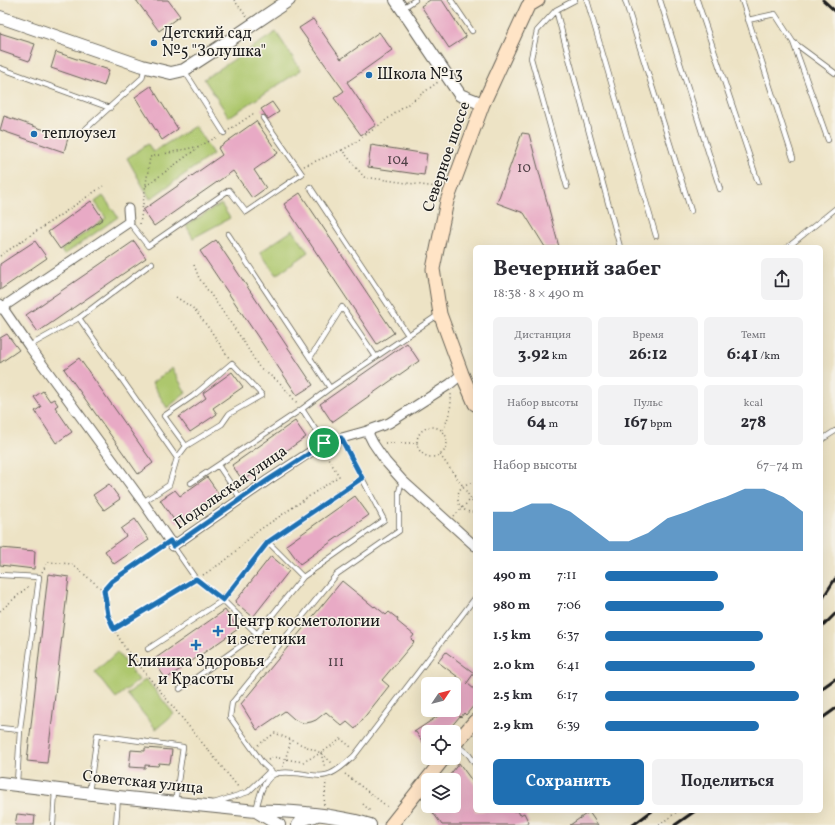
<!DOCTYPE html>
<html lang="ru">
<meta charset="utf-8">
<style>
body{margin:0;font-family:Vollkorn,serif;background:#f2f2f3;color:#2b2b33;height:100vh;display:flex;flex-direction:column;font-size:15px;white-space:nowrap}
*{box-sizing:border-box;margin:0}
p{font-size:13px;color:#7c7c81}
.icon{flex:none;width:22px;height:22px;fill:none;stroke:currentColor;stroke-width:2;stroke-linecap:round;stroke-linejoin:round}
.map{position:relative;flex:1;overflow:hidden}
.panel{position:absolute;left:473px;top:245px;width:350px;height:568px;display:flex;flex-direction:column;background:#fff;border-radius:6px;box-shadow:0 4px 16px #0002}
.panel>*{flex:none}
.needle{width:26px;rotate:55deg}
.controls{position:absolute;left:421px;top:677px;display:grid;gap:8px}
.controls a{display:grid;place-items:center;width:40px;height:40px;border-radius:6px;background:#fff;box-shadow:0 4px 16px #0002;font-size:20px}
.pin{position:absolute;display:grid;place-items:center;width:34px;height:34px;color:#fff;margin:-17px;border:2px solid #fff;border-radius:50%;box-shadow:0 1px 4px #0007}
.round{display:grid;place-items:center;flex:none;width:42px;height:42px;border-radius:6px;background:#f2f2f3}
.head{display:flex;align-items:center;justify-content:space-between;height:68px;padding:0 20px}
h1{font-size:22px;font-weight:700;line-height:30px}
.stats{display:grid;grid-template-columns:repeat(3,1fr);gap:6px;height:68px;padding:4px 20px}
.stats div{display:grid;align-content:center;border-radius:6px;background:#f2f2f3;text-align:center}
.stats b{font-size:17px;font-weight:700}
.stats small{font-size:11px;font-weight:400}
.stats p{font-size:11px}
.chart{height:112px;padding:8px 20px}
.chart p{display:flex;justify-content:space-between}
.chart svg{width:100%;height:72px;margin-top:4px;fill:#1f6fb2;opacity:.7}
.cta{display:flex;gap:8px;margin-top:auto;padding:8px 20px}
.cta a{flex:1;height:46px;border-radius:6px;background:#1f6fb2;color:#fff;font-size:16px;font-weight:700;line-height:46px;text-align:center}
.cta a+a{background:#f2f2f3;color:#2b2b33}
ul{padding:0 20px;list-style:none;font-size:13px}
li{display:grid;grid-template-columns:64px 48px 1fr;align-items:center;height:30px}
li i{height:10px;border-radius:5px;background:#1f6fb2}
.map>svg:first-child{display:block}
</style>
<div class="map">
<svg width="835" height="825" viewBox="0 0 835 825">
<rect width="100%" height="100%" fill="#f7f3e8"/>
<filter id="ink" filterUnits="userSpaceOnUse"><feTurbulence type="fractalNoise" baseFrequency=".025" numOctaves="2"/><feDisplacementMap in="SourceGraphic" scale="8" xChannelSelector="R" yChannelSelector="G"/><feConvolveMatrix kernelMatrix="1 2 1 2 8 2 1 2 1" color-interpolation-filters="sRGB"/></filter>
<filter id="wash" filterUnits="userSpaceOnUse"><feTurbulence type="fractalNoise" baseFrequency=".012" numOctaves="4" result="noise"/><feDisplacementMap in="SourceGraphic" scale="16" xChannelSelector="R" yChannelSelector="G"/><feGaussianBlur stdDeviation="0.9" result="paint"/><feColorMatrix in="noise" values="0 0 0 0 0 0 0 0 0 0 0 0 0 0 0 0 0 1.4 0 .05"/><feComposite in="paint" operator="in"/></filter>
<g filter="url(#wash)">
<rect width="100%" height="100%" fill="#ede3c5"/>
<!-- green -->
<path fill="#adc76d" stroke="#647244" d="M 276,32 L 301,70 L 229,117 L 204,79 Z
M 195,126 L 213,154 L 150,199 L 127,158 L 148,144 L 153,152 Z
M 103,196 L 118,217 L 64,255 L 61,250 L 106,218 L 95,202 Z
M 221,204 L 230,218 L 193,238 L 186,225 Z
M 293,230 L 308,252 L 276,275 L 260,252 Z
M 172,368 L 186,393 L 167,408 L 152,383 Z
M 117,652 L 139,680 L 116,698 L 95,672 Z
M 146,679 L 174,714 L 156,729 L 127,694 Z"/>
<g id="blocks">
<!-- building -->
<path fill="#e8aac5" d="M 136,0 L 168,0 L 180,16 L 159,31 Z
M 430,0 L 442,0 L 466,37 L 449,48 L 421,6 Z
M 313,19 L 341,59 L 379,32 L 392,50 L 347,82 L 376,125 L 361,135 L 334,98 L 344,91 L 299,28 Z
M 0,33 L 35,44 L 29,61 L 0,51 Z
M 56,52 L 109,70 L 104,86 L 51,68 Z
M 151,86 L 178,129 L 162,140 L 135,97 Z
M 272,102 L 279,112 L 268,119 L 261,109 Z
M 4,116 L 68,138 L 64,152 L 0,130 Z
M 256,121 L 278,153 L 254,170 L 266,188 L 252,198 L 233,171 L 154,226 L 143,210 L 222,155 L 218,148 Z
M 522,133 L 529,134 L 559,247 L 545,247 L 524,213 L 497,203 Z
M 371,145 L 427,154 L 424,175 L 368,167 Z
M 300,193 L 394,333 L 377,344 L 284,204 Z
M 91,201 L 103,219 L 60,249 L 48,232 Z
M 216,240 L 313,385 L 297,395 L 200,251 Z
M 35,241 L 47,258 L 0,290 L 0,264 Z
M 134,241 L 146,258 L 38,332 L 26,315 Z
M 7,334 L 19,350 L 0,363 L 0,338 Z
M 407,343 L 419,361 L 332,422 L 320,404 Z
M 79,358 L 153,463 L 138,474 L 64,369 Z
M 232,372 L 243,387 L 213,408 L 217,414 L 190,432 L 179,417 L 206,398 L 203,393 Z
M 43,391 L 50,401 L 54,399 L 58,405 L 55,407 L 72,432 L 56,443 L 35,411 L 41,407 L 34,397 Z
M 295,421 L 306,437 L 243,481 L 232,465 Z
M 207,477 L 219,494 L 177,524 L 160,500 L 175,490 L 180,496 Z
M 109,484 L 120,499 L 104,510 L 93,495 Z
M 355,496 L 369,515 L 300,564 L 286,545 Z
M 135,519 L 149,540 L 114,564 L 105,551 L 126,536 L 121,529 Z
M 0,548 L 35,551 L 34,569 L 0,565 Z
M 271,556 L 289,571 L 253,617 L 235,602 Z
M 48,574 L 69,577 L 47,763 L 27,761 Z
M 342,581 L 374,607 L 375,606 L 386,615 L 389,612 L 398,619 L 397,621 L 414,635 L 411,639 L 414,642 L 382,680 L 389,686 L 355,729 L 347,722 L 342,726 L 326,712 L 316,720 L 311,722 L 305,723 L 299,722 L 294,719 L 285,711 L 257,730 L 241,704 Z
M 225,610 L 238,629 L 166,679 L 153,660 Z
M 446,652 L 474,673 L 467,683 L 475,690 L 475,704 L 466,715 L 464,713 L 461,717 L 460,716 L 450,728 L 443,732 L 428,732 L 428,750 L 416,732 L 414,732 L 447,710 L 454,710 L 454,695 L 457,691 L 455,689 L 462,680 L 438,662 Z
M 145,748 L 172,750 L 170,764 L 159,763 L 158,766 L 145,765 L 145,768 L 129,767 L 131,750 L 145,751 Z
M 459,763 L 475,785 L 475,811 L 518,811 L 520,815 L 524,813 L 529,823 L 525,825 L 442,825 L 428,806 L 454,806 L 454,780 L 446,780 Z
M 589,812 L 598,825 L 570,825 Z
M 17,814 L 35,816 L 34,825 L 15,825 Z"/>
</g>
</g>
<g filter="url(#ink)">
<use href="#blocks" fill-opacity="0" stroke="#656257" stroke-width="1"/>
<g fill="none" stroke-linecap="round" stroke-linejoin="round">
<!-- service casing -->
<g stroke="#656257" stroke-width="6">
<path id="service" d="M 451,0 L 472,31
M 575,0 L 556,10 L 620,247
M 587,0 L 656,236
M 625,0 L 691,211
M 660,0 L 720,189
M 697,0 L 758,182
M 742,0 L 793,158
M 403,8 L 415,0
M 556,10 L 537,31 L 531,58 L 567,187
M 748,20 L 775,14 L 793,42 L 828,140
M 793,42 L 835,73
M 0,68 L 110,108
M 184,70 L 224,133
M 79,135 L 142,78 L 145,67
M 310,187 L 408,335
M 129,222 L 148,246 L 229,190 L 246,212 L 302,174 L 263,118
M 228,234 L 330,388
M 788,247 L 835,209
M 79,318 L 177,458 L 169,485 L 143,502
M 29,346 L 79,318 L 152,263
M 310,358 L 342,307 L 376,357
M 302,409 L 324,443
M 821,440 L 835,431
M 177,458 L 186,446 L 222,424 L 229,414 L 262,395 L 232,363 L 193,396 L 164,416 L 186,446
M 191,483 L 218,465
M 241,499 L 218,465 L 302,409 L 330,388 L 438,315
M 268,542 L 303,577
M 173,546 L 196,579 L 223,600 L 257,634
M 0,575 L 39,577 L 20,730
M 148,649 L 223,600 L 268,542 L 362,478
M 180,689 L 257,634 L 303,577 L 384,520 L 341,438
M 0,728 L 20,730 L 17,783
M 457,745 L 469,755 L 475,764
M 274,774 L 263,764 L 230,717 L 232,703 L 337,574 L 399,531 L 399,492 L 402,480
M 89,793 L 97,735 L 183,747 L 175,803
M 214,803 L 248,792 L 270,771
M 256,810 C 259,798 262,782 273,775 C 279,771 297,773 304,774 C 311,775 319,777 326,775 C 336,773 346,763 354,756 L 475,598
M 53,825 L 55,790
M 116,825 L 118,797"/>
</g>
<!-- minor casing -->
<g stroke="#656257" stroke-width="11">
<path id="minor" d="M 0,304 L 29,346 L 143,502 L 173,546 L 268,480 L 324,443 L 367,431 L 389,423 L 450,384 L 462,374
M 0,309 L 129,222 L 128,209
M 367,431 L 373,443 L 386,462 L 402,480 L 475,546"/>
</g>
<!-- tertiary casing -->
<g stroke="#656257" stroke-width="14">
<path id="tertiary" d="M 396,0 L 460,95 L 483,104
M 0,17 L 142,66 L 171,73 L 184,70 L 218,48 L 289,0
M 0,783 L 118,797 L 256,811 L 279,825
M 257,811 C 269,810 282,811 294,812 C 320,814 345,817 370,825
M 298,825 C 302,819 308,817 315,816"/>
</g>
<!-- secondary casing -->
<g stroke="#656257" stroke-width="15">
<path id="secondary" d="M 475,404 L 462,374 L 440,314 L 433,269 L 447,201 L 483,104 L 528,6 L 538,0
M 454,745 L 475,721
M 391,825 L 444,758"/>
</g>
<!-- path -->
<path stroke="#656257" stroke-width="1.5" stroke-dasharray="1 3" stroke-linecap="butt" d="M 234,0 L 247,17
M 229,130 L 253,114 L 256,115
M 342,150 L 352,145 L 438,82
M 304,166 L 342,150 L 364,177 L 436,187
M 146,186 L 199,147
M 140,224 L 150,157 L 200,146 L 217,137
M 0,256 L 103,186
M 194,265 L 199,278 L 242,339 L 259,367 L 280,383 L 298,404
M 176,297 L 194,309 L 211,331 L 229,358
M417 442a15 15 0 1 1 30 0a15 15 0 1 1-30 0Z
M 443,430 C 448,419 452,407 451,394
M 385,443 L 417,443
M 440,455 L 463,486 L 475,506
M 475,483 C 452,481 452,514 475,512
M 454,516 L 471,499 L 475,496
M 162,547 L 112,581 L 104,590 L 109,615 L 114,629 L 125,648 L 239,788
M 42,572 L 48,562 L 72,564 L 103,590
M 203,575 L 226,560 L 255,533 L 339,476 L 325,453
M 0,611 L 30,585
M 114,629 L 191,582
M 258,745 L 275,733 L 321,753 L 333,764
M 321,753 L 325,768
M 268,760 L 273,757 L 303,762 L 321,753 L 341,739 L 351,747
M 283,767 L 291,740
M 345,774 L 388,807
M 363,804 L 371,812
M 324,805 L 326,781
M 659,825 L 678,811"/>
<!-- service -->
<use href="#service" stroke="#fff" stroke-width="4.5"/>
<!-- minor -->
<use href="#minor" stroke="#fff" stroke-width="9"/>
<!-- tertiary -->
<use href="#tertiary" stroke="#fff" stroke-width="12"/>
<!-- secondary -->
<use href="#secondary" stroke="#ffe4c6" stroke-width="13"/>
<!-- rail -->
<path stroke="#1c1c1c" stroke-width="3" d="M 823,0 L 835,11
M 821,601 L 835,579
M 821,628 L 835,614
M 821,689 L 835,679
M 821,719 L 835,709
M 633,825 L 652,811
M 675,825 L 695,811"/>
</g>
</g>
<g fill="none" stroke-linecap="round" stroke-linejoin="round" filter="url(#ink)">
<!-- route casing -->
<g stroke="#fff" stroke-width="8">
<path id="route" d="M 341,438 L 362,478 L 268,542 L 223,600 L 196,579 L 114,629 L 108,615 L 104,590 L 112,581 L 170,541 L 173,546 L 268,480 L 321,446 L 324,443 Z"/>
</g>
<!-- route -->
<use href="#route" stroke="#1f6fb2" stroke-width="5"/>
</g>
<!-- markers -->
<g fill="#1f6fb2" stroke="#f7f3e8" stroke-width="1.5">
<circle cx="154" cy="43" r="4"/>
<circle cx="369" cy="75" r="4"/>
<circle cx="34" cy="134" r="4"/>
<path d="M216 625h4v4h4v4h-4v4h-4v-4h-4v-4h4z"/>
<path d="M194 639h4v4h4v4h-4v4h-4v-4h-4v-4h4z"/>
</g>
<g text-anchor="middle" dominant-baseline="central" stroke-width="3" stroke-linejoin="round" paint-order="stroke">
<!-- number labels -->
<g font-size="14" fill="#4f4046">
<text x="398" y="160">104</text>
<text x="524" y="168">10</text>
<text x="336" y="662">111</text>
</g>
<!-- poi labels -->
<g font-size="16" fill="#1c1c1c" stroke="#f7f3e8" text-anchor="start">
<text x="162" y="34">Детский сад<tspan x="162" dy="18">№5 "Золушка"</tspan></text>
<text x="377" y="75">Школа №13</text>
<text x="42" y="134">теплоузел</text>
<text x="227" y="622">Центр косметологии<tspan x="227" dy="18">и эстетики</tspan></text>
<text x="196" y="662" text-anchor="middle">Клиника Здоровья<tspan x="196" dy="18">и Красоты</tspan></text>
</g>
<!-- street labels -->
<g font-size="16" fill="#1c1c1c" stroke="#f7f3e8">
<text transform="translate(447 157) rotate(-71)">Северное шоссе</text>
<text transform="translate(231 488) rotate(-35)">Подольская улица</text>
<text transform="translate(143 783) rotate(6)">Советская улица</text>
</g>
</g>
</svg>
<div class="controls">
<a><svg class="needle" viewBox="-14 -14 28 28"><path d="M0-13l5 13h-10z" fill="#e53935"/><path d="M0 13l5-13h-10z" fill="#7c7c81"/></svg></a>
<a><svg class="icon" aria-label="locate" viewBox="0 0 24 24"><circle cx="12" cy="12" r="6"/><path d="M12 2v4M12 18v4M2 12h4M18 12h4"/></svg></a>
<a><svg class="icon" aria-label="layers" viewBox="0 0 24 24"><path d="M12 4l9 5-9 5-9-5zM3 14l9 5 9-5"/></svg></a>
</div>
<div class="pin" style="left:324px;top:443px;background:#1e9e55"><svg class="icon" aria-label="arrive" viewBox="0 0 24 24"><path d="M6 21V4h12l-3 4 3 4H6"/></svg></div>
<section class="panel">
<div class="head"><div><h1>Вечерний забег</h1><p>18:38 · 8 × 490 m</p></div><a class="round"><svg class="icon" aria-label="share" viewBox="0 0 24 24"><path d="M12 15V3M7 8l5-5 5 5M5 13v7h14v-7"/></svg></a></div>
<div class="stats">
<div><p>Дистанция</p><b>3.92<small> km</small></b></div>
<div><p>Время</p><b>26:12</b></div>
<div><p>Темп</p><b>6:41<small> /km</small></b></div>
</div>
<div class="stats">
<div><p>Набор высоты</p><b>64<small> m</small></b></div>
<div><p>Пульс</p><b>167<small> bpm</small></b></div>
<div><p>kcal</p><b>278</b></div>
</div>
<div class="chart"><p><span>Набор высоты</span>67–74 m</p>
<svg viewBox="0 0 160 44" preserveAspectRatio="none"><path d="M0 44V20L10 20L20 15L30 15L40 20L50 29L60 38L70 38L80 33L90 24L100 20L110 15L120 11L130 6L140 6L150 11L160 20V44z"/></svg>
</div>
<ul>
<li><b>490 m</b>7:11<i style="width:57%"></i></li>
<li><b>980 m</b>7:06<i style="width:60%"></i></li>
<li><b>1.5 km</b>6:37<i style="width:80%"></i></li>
<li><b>2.0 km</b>6:41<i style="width:76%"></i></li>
<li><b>2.5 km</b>6:17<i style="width:98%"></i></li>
<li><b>2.9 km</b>6:39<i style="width:78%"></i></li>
</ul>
<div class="cta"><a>Сохранить</a><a>Поделиться</a></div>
</section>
</div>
